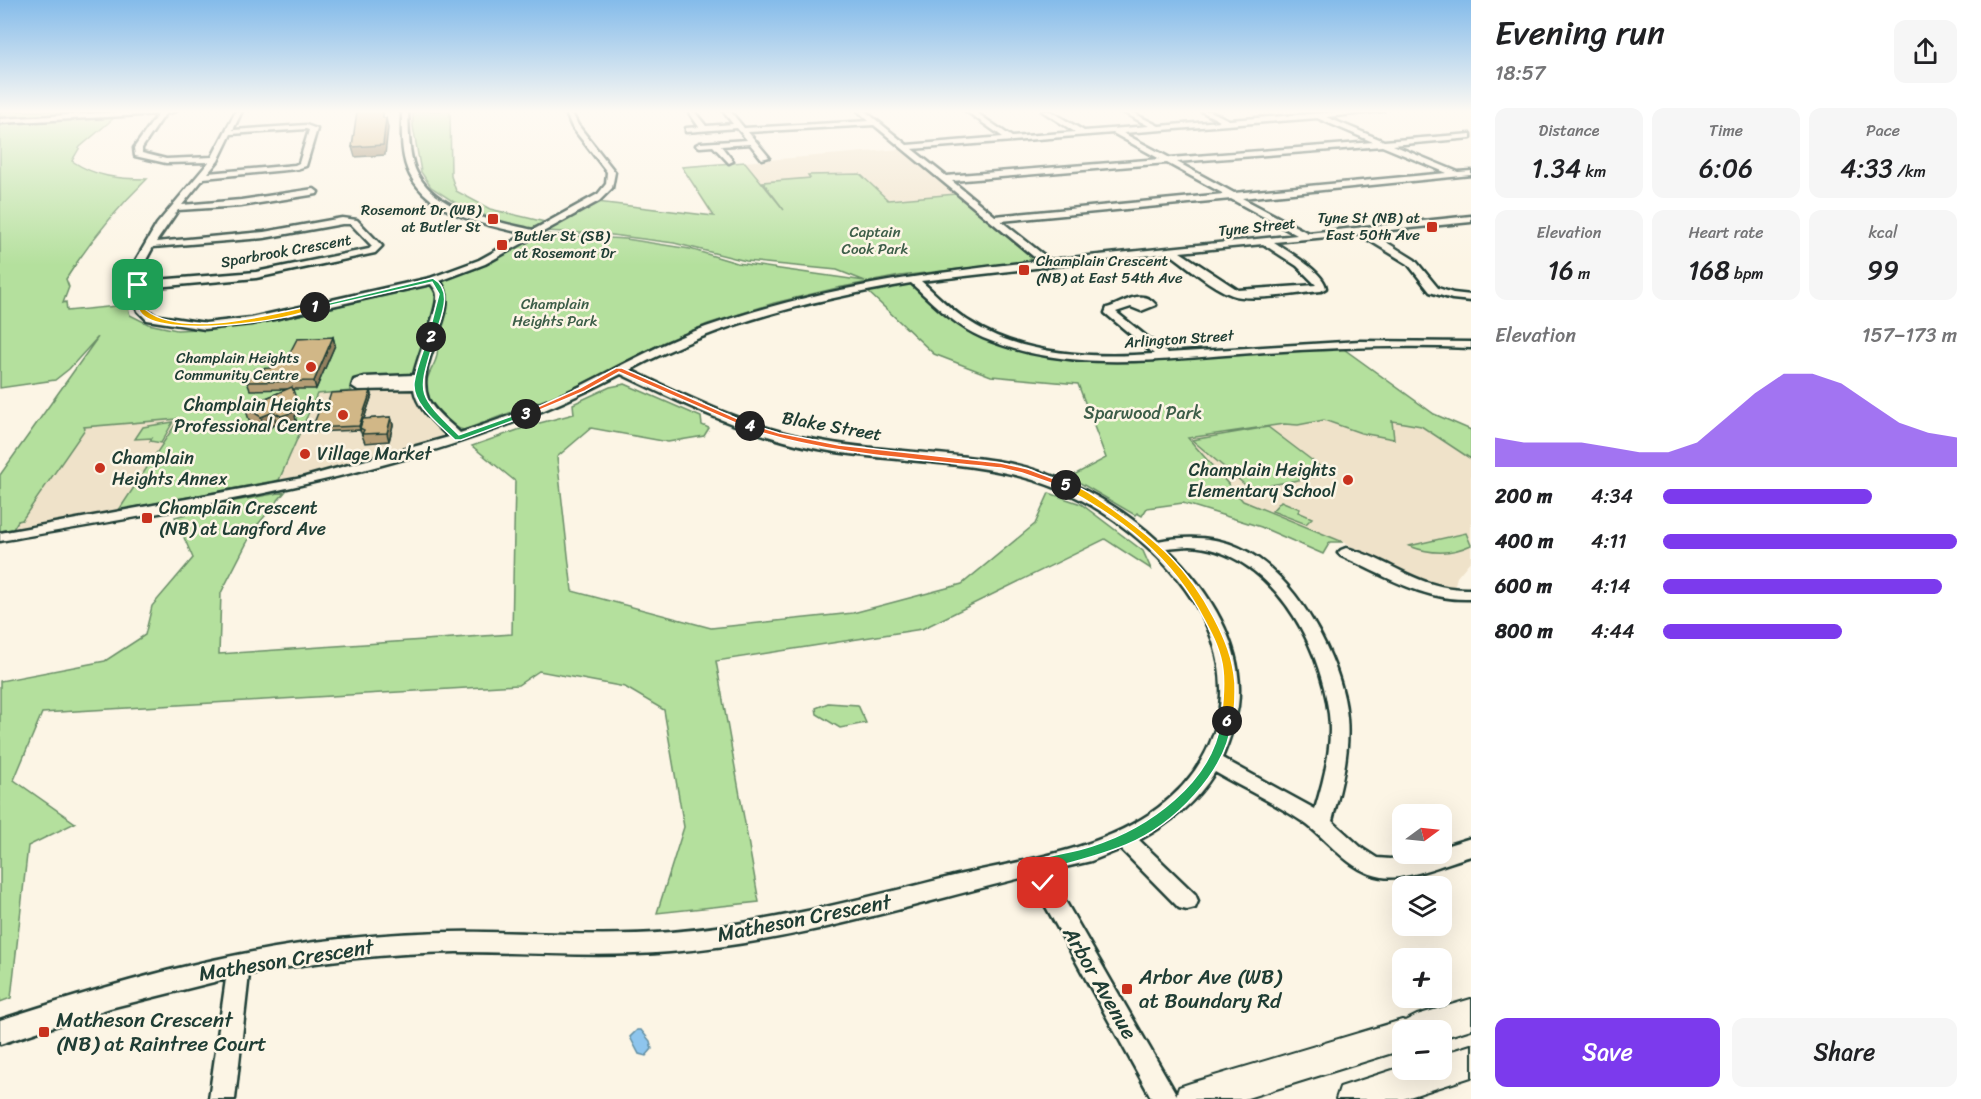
<!DOCTYPE html>
<meta charset="utf-8">
<style>
body{margin:0;font-family:Sriracha,sans-serif;background:#f6f6f6;color:#202124;height:100vh;display:flex;flex-direction:column;font-size:22px;white-space:nowrap}
*{box-sizing:border-box;margin:0}
p{font-size:20px;color:#757577}
.icon{flex:none;width:33px;height:33px;fill:none;stroke:currentColor;stroke-width:2;stroke-linecap:round;stroke-linejoin:round}
.map{position:relative;flex:1;overflow:hidden}
.details{display:flex;flex-direction:column;background:#fff;width:510px}
.details>*{flex:none}
.needle{width:39px;rotate:75deg}
.controls{position:absolute;left:1392px;top:804px;display:grid;gap:12px}
.controls a{display:grid;place-items:center;width:60px;height:60px;border-radius:12px;background:#fff;box-shadow:0 6px 24px #0002;font-size:30px}
.pin{position:absolute;display:grid;place-items:center;width:51px;height:51px;color:#fff;margin:-26px;border-radius:12px;box-shadow:0 3px 9px #0006}
.km{position:absolute;width:30px;height:30px;margin:-15px;border-radius:50%;background:#222;color:#fff;font-size:16px;line-height:30px;text-align:center}
.round{display:grid;place-items:center;flex:none;width:63px;height:63px;border-radius:12px;background:#f6f6f6}
.summary{display:flex;align-items:center;justify-content:space-between;height:102px;padding:0 24px}
h1{font-size:33px;font-weight:600;line-height:45px}
.figures{display:grid;grid-template-columns:repeat(3,1fr);gap:9px;height:102px;padding:6px 24px}
.figures div{display:grid;align-content:center;border-radius:12px;background:#f6f6f6;text-align:center}
.figures b{font-size:26px;font-weight:600}
.figures small{font-size:16px;font-weight:400}
.figures p{font-size:16px}
.chart{height:168px;padding:12px 24px}
.chart p{display:flex;justify-content:space-between}
.chart svg{width:100%;height:108px;margin-top:6px;fill:#7c3aed;opacity:.7}
.button{display:flex;gap:12px;margin-top:auto;padding:12px 24px}
.button a{flex:1;height:69px;border-radius:12px;background:#7c3aed;color:#fff;font-size:24px;font-weight:600;line-height:69px;text-align:center}
.button a+a{background:#f6f6f6;color:#202124}
ul{padding:0 24px;list-style:none;font-size:20px}
li{display:grid;grid-template-columns:96px 72px 1fr;align-items:center;height:45px}
li i{height:15px;border-radius:8px;background:#7c3aed}
main{display:flex;flex:1;min-height:0}
.map>svg:first-child{display:block}
</style>
<main>
<div class="map">
<svg width="1471" height="1099" viewBox="0 0 1471 1099">
<rect width="100%" height="100%" fill="#fcf5e5"/>
<filter id="ink" filterUnits="userSpaceOnUse"><feTurbulence type="fractalNoise" baseFrequency=".0167" numOctaves="2"/><feDisplacementMap in="SourceGraphic" scale="12" xChannelSelector="R" yChannelSelector="G"/><feConvolveMatrix kernelMatrix="1 2 1 2 8 2 1 2 1" color-interpolation-filters="sRGB"/></filter>
<g filter="url(#ink)">
<!-- built -->
<path fill="#efe2c9" d="M 901,149 L 956,194 L 712,216 L 682,167 Z
M 399,389 L 414,390 L 421,406 L 446,434 L 444,437 L 339,468 L 279,480 L 317,393 Z
M 1393,407 L 1471,459 L 1471,560 L 1457,577 L 1454,588 L 1435,586 L 1366,555 L 1343,542 L 1243,501 L 1187,438 Z
M 180,418 L 119,510 L 13,529 L 83,427 Z"/>
<!-- green -->
<path fill="#b4e09d" stroke="#6a8e68" stroke-width="1.5" d="M 0,111 L 132,111 L 0,119 Z
M 413,111 L 450,111 L 451,176 L 456,191 L 490,209 L 545,222 L 530,229 L 504,222 L 463,208 L 431,187 L 421,172 L 413,126 Z
M 114,118 L 80,147 L 72,161 C 96,177 118,179 147,179 C 114,211 90,241 66,279 L 69,287 L 63,303 L 66,302 L 67,311 L 127,305 L 130,315 L 148,324 L 177,330 L 219,328 L 273,321 L 422,287 L 479,268 L 541,234 L 626,239 L 690,249 L 737,263 L 865,281 L 837,270 L 746,261 L 674,243 L 612,235 L 546,231 L 597,202 L 714,216 L 682,167 L 745,162 L 784,210 L 763,182 L 810,178 L 808,175 L 860,174 L 888,200 L 956,194 L 995,224 L 994,226 L 1035,260 L 900,276 L 837,288 L 774,303 L 708,324 L 664,342 L 570,390 L 464,430 C 456,429 451,423 445,417 C 434,406 421,393 428,377 C 430,370 436,363 437,355 C 439,336 442,319 447,300 L 447,295 L 438,296 C 432,322 422,347 414,373 C 395,383 359,365 350,389 L 352,391 L 317,394 L 279,480 L 119,510 L 179,419 L 84,427 L 85,429 L 22,520 L 18,521 L 13,529 L 0,531 L 0,475 L 98,337 L 69,369 L 55,380 L 0,388 L 0,124 Z
M 904,283 L 913,285 L 948,317 L 971,333 L 1012,349 L 1063,360 L 1124,362 L 1341,347 L 1434,414 L 1471,430 L 1471,459 L 1421,426 L 1392,421 L 1394,439 L 1361,433 L 1324,420 L 1298,425 L 1284,424 L 1188,438 L 1243,501 L 1343,542 L 1330,542 L 1323,554 L 1261,527 L 1183,503 L 1147,508 L 1142,516 L 1137,513 L 1135,515 L 1070,477 L 1106,458 L 1078,384 L 991,376 L 934,354 L 866,290 Z
M 625,384 L 701,417 L 702,425 L 709,428 L 704,436 L 668,442 L 591,428 L 557,457 L 572,591 L 711,628 L 853,613 L 962,584 L 1035,524 L 1049,493 L 1081,504 L 1143,551 L 1151,569 L 1105,539 L 922,629 L 716,661 L 759,902 L 657,913 L 684,827 L 664,710 L 625,687 L 539,671 L 518,685 L 42,713 L 14,780 L 75,823 L 28,846 L 11,998 L 0,1002 L 0,681 L 105,661 L 145,635 L 152,606 L 193,558 L 175,517 L 235,501 L 285,492 L 254,529 L 221,593 L 219,654 L 512,634 L 515,481 L 472,446 L 532,425 L 574,414 L 573,404 L 610,387 Z
M 173,422 L 161,443 L 150,441 L 152,438 L 135,439 L 143,427 Z
M 1268,427 L 1330,474 L 1250,489 L 1192,440 Z
M 1281,501 L 1300,509 L 1298,512 L 1312,518 L 1306,524 L 1272,511 Z
M 1466,533 L 1471,545 C 1450,555 1431,554 1409,546 Z
M 828,703 L 858,705 L 866,723 L 840,728 L 817,714 L 816,708 Z"/>
<!-- water -->
<path fill="#8ec5ed" stroke="#628fa3" stroke-width="1.5" d="M 637,1030 L 641,1030 L 650,1041 L 652,1049 L 646,1056 L 639,1054 L 630,1037 Z"/>
<g fill="none" stroke-linecap="round" stroke-linejoin="round">
<!-- minor casing -->
<g stroke="#1f3d34" stroke-width="5">
<path id="minor" d="M 137,111 L 176,111 L 165,114 L 142,148 L 142,153 L 166,159 L 212,157 L 236,111 L 242,111 L 233,130 L 306,125 L 317,129 L 306,166 L 297,169 L 204,178 L 182,205 L 241,200 L 314,189 L 318,192 L 317,194 L 241,206 L 178,210 L 156,242 L 264,232 L 342,218 L 357,220 L 382,246 L 375,253 L 256,278 L 144,288 L 148,310 L 154,315 L 205,323 L 251,318 L 430,278 L 479,260 L 526,234 C 486,225 431,215 410,175 C 400,156 402,131 402,111 L 408,111 C 409,131 408,157 418,175 C 439,212 495,221 533,230 L 598,194 L 606,184 L 607,172 L 572,127 L 565,111 L 571,111 L 578,125 L 615,172 L 612,188 L 599,201 L 485,264 L 440,281 C 464,311 413,360 428,399 C 434,412 450,423 460,433 C 500,420 541,405 579,387 C 621,366 661,343 706,327 C 818,288 923,274 1039,261 L 874,125 L 748,132 L 769,157 L 762,159 L 750,144 L 721,146 L 733,161 L 729,163 L 713,146 L 700,147 L 696,145 L 700,143 L 747,140 L 737,128 L 686,132 L 686,128 L 699,127 L 688,111 L 694,111 L 706,126 L 733,124 L 723,111 L 730,111 L 744,128 L 869,121 L 858,111 L 865,111 L 907,145 L 1003,137 L 966,111 L 974,111 L 1012,137 L 1075,132 L 1042,111 L 1050,111 L 1084,131 L 1149,126 L 1121,111 L 1129,111 L 1159,126 L 1220,121 L 1201,111 L 1210,111 L 1229,120 L 1352,111 L 1383,111 L 1326,117 L 1384,141 L 1471,134 L 1471,138 L 1393,145 L 1458,172 L 1471,171 L 1471,175 L 1242,198 L 1308,233 L 1471,216 L 1471,222 L 1370,232 L 1415,260 L 1438,288 L 1453,293 L 1471,295 L 1471,301 L 1452,299 L 1430,292 L 1408,264 L 1359,234 L 1274,242 C 1287,251 1324,272 1326,288 L 1321,291 C 1299,293 1251,302 1232,295 C 1210,287 1189,267 1169,253 L 921,281 C 937,295 952,311 970,322 C 1023,356 1094,358 1154,354 L 1105,313 L 1107,308 C 1124,303 1142,287 1156,305 L 1141,311 L 1131,307 L 1116,312 L 1167,353 L 1360,341 L 1471,342 L 1471,348 C 1398,345 1325,348 1253,353 C 1162,359 1069,374 983,338 C 955,326 933,303 911,283 C 812,300 720,322 630,370 C 690,398 750,428 816,440 C 876,452 937,451 997,461 C 1056,471 1114,500 1158,541 C 1185,536 1213,536 1238,547 C 1294,571 1343,660 1347,718 C 1350,753 1341,787 1332,821 L 1363,849 L 1377,858 L 1390,859 L 1419,854 L 1442,854 L 1442,847 L 1471,838 L 1471,856 C 1446,863 1406,881 1382,877 C 1348,871 1329,840 1303,822 C 1275,803 1244,789 1215,772 C 1196,802 1170,824 1139,840 L 1195,894 L 1198,901 L 1195,908 L 1187,910 L 1179,908 L 1121,849 L 1091,861 L 1048,871 L 1179,1099 L 1152,1099 L 1029,876 C 910,905 792,943 670,952 C 599,958 527,952 456,952 C 387,953 317,961 249,974 L 235,1099 L 209,1099 L 226,979 L 110,1008 L 0,1044 L 0,1020 C 111,984 224,951 340,939 C 388,934 437,931 485,932 C 547,933 609,937 671,932 C 767,924 860,899 954,876 C 1023,860 1100,851 1158,808 C 1195,781 1219,740 1221,695 C 1224,617 1163,552 1102,512 C 1012,453 914,468 813,448 C 745,434 683,404 621,374 C 429,475 211,503 0,541 L 0,533 L 302,478 L 449,437 C 435,423 417,409 414,389 L 358,390 L 352,386 L 354,380 L 365,377 L 414,375 C 418,354 438,312 437,296 C 437,291 434,288 431,284 L 251,324 L 205,329 L 147,320 L 138,311 L 135,302 L 133,272 L 136,260 L 157,224 L 209,162 L 166,163 L 135,156 L 134,148 L 158,114 L 0,123 L 0,119 ZM 1317,118 L 1373,142 L 1170,158 L 1123,133 ZM 306,129 L 309,130 L 299,163 L 295,165 L 208,173 L 218,161 L 231,134 ZM 1113,133 L 1160,159 L 946,176 L 912,149 ZM 1382,146 L 1447,173 L 1234,193 L 1177,162 ZM 1167,163 L 1224,194 L 995,216 L 952,181 ZM 1231,199 L 1297,235 L 1050,260 L 1001,221 ZM 342,224 L 351,224 L 372,246 L 369,249 L 256,272 L 144,281 L 146,260 L 153,247 L 264,238 ZM 1263,244 L 1297,266 L 1316,285 L 1238,290 L 1180,252 ZM 1189,546 C 1270,550 1320,642 1329,714 C 1333,746 1324,779 1315,809 L 1222,758 C 1229,741 1235,724 1238,706 C 1246,646 1207,587 1166,548 Z
M 1346,548 C 1392,560 1420,591 1471,589 L 1471,599 C 1423,601 1384,575 1341,556 L 1338,553 L 1341,550 Z"/>
</g>
<!-- major casing -->
<g stroke="#1f3d34" stroke-width="4">
<path id="major" d="M 1471,999 L 1471,1029 L 1442,1038 L 1442,1030 L 1402,1030 L 1402,1050 L 1244,1099 L 1175,1099 L 1179,1087 L 1191,1083 L 1402,1020 L 1405,1021 L 1417,1015 Z
M 1471,1045 L 1471,1077 L 1403,1099 L 1336,1099 L 1340,1087 L 1402,1067 L 1402,1070 L 1442,1070 L 1442,1054 Z"/>
</g>
<!-- minor -->
<use href="#minor" fill="#fcf5e5" fill-rule="evenodd"/>
<!-- major -->
<use href="#major" fill="#fcf5e5" fill-rule="evenodd"/>
</g>
<!-- wall -->
<path fill="#b49d74" stroke="#1f3d34" stroke-width="1.5" d="M 333,337 L 335,345 L 316,389 L 292,389 L 301,413 L 295,416 L 297,425 L 285,428 L 277,424 L 265,430 L 249,420 L 245,407 L 288,389 L 250,390 L 247,382 Z
M 371,391 L 372,395 L 364,419 L 391,417 L 393,425 L 389,441 L 365,443 L 360,430 L 313,432 L 312,428 L 326,408 Z"/>
<!-- shaded-wall -->
<path fill="#92805e" stroke="#1f3d34" stroke-width="1.5" d="M 386,118 L 388,128 L 385,155 L 355,157 L 352,147 Z
M 333,337 L 335,345 L 316,389 L 314,381 Z
M 371,391 L 372,395 L 360,430 L 359,426 Z
M 297,401 L 301,413 L 295,416 L 297,425 L 285,428 L 281,416 L 289,405 Z
M 273,412 L 277,424 L 265,430 L 261,417 Z
M 391,417 L 393,425 L 389,441 L 387,433 Z"/>
<!-- building -->
<path fill="#d1b787" stroke="#1f3d34" stroke-width="1.5" d="M 357,111 L 383,111 L 383,118 L 386,118 L 383,145 L 352,147 Z
M 333,337 L 314,381 L 247,382 L 255,369 L 271,368 L 273,363 L 285,362 L 297,339 Z
M 292,387 L 297,401 L 289,405 L 294,412 L 281,416 L 273,412 L 261,417 L 245,407 Z
M 371,391 L 359,426 L 312,428 L 320,408 L 326,408 L 331,393 Z
M 391,417 L 387,433 L 362,434 L 364,430 L 360,428 L 363,419 Z"/>
</g>
<!-- sky -->
<linearGradient id="sky" x2="0" y2="1"><stop stop-color="#84bbea"/><stop offset="0.42" stop-color="#fefaf3"/><stop offset="1" stop-color="#fefaf3" stop-opacity="0"/></linearGradient>
<rect width="1471" height="265" fill="url(#sky)"/>
<!-- split-1 -->
<path fill="#f5b400" stroke="#fff" stroke-width="1.5" d="M 138,283 L 141,285 L 146,310 C 182,339 273,314 315,305 L 318,307 C 293,321 158,340 140,312 C 136,305 136,292 134,285 Z"/>
<!-- split-2 -->
<path fill="#22a559" stroke="#fff" stroke-width="1.5" d="M 433,278 C 455,291 440,318 435,337 L 431,339 L 428,337 L 439,294 L 432,282 L 315,309 L 312,307 Z"/>
<!-- split-3 -->
<path fill="#22a559" stroke="#fff" stroke-width="1.5" d="M 431,335 L 435,337 C 418,395 415,392 459,435 L 523,412 L 528,412 L 528,415 L 461,440 L 455,440 C 441,426 412,405 414,383 C 416,368 423,352 428,337 Z"/>
<!-- split-4 -->
<path fill="#f0652b" stroke="#fff" stroke-width="1.5" d="M 616,368 L 622,368 L 754,426 L 747,428 L 619,372 L 585,391 L 528,415 L 522,414 L 580,388 Z"/>
<!-- split-5 -->
<path fill="#f0652b" stroke="#fff" stroke-width="1.5" d="M 750,424 L 779,433 L 839,445 L 1001,463 L 1028,469 L 1070,485 L 1062,487 L 1022,473 L 1001,468 C 916,459 829,455 747,428 L 746,426 Z"/>
<!-- split-6 -->
<path fill="#f5b400" stroke="#fff" stroke-width="1.5" d="M 1062,484 C 1078,482 1099,500 1111,508 C 1157,541 1188,567 1214,618 C 1225,639 1233,658 1235,683 C 1235,696 1236,712 1231,724 L 1227,725 L 1221,721 C 1223,704 1225,687 1223,670 C 1221,651 1213,636 1204,619 C 1173,558 1122,518 1062,487 Z"/>
<!-- split-7 -->
<path fill="#22a559" stroke="#fff" stroke-width="1.5" d="M 1227,716 L 1232,721 C 1226,773 1174,825 1126,845 C 1099,856 1071,863 1043,870 L 1050,883 L 1048,887 L 1038,887 L 1027,866 L 1029,862 C 1049,855 1071,853 1092,846 C 1148,828 1212,783 1221,721 Z"/>
<!-- markers -->
<g fill="#c8321e" stroke="#fcf5e5" stroke-width="2">
<rect x="487" y="213" width="12" height="12" rx="3"/>
<rect x="1426" y="221" width="12" height="12" rx="3"/>
<rect x="496" y="239" width="12" height="12" rx="3"/>
<rect x="1018" y="264" width="12" height="12" rx="3"/>
<circle cx="311" cy="367" r="6"/>
<circle cx="343" cy="415" r="6"/>
<circle cx="305" cy="454" r="6"/>
<circle cx="100" cy="468" r="6"/>
<circle cx="1348" cy="480" r="6"/>
<rect x="141" y="512" width="12" height="12" rx="3"/>
<rect x="1121" y="983" width="12" height="12" rx="3"/>
<rect x="38" y="1026" width="12" height="12" rx="3"/>
</g>
<g text-anchor="middle" dominant-baseline="central" stroke-width="5" stroke-linejoin="round" paint-order="stroke">
<!-- far-poi labels -->
<g font-size="15" fill="#1f3d34" stroke="#fcf5e5" text-anchor="end">
<text x="481" y="210">Rosemont Dr (WB)<tspan x="481" dy="17">at Butler St</tspan></text>
<text x="1420" y="218">Tyne St (NB) at<tspan x="1420" dy="17">East 50th Ave</tspan></text>
<text x="514" y="236" text-anchor="start">Butler St (SB)<tspan x="514" dy="17">at Rosemont Dr</tspan></text>
<text x="1036" y="261" text-anchor="start">Champlain Crescent<tspan x="1036" dy="17">(NB) at East 54th Ave</tspan></text>
<text x="299" y="358">Champlain Heights<tspan x="299" dy="17">Community Centre</tspan></text>
</g>
<!-- far-street labels -->
<g font-size="15" fill="#1f3d34" stroke="#fcf5e5">
<text transform="translate(1257 227) rotate(-6)">Tyne Street</text>
<text transform="translate(286 251) rotate(-10)">Sparbrook Crescent</text>
<text transform="translate(1179 339) rotate(-4)">Arlington Street</text>
</g>
<!-- far-park labels -->
<g font-size="15" fill="#3d5e49" stroke="#fcf5e5">
<text x="875" y="232">Captain<tspan x="875" dy="17">Cook Park</tspan></text>
<text x="555" y="304">Champlain<tspan x="555" dy="17">Heights Park</tspan></text>
</g>
<!-- poi labels -->
<g font-size="18" fill="#1f3d34" stroke="#fcf5e5" text-anchor="start">
<text x="331" y="405" text-anchor="end">Champlain Heights<tspan x="331" dy="21">Professional Centre</tspan></text>
<text x="317" y="454">Village Market</text>
<text x="112" y="458">Champlain<tspan x="112" dy="21">Heights Annex</tspan></text>
<text x="1336" y="470" text-anchor="end">Champlain Heights<tspan x="1336" dy="21">Elementary School</tspan></text>
<text x="159" y="508">Champlain Crescent<tspan x="159" dy="21">(NB) at Langford Ave</tspan></text>
</g>
<!-- park labels -->
<g font-size="18" fill="#3d5e49" stroke="#fcf5e5">
<text x="1143" y="413">Sparwood Park</text>
</g>
<!-- street labels -->
<g font-size="18" fill="#1f3d34" stroke="#fcf5e5">
<text transform="translate(832 426) rotate(10)">Blake Street</text>
</g>
<!-- near-street labels -->
<g font-size="21" fill="#1f3d34" stroke="#fcf5e5">
<text transform="translate(804 918) rotate(-11)">Matheson Crescent</text>
<text transform="translate(286 960) rotate(-9)">Matheson Crescent</text>
<text transform="translate(1100 983) rotate(60)">Arbor Avenue</text>
</g>
<!-- near-poi labels -->
<g font-size="21" fill="#1f3d34" stroke="#fcf5e5" text-anchor="start">
<text x="1139" y="977">Arbor Ave (WB)<tspan x="1139" dy="24">at Boundary Rd</tspan></text>
<text x="56" y="1020">Matheson Crescent<tspan x="56" dy="24">(NB) at Raintree Court</tspan></text>
</g>
</g>
</svg>
<div class="controls">
<a><svg class="needle" viewBox="-14 -14 28 28"><path d="M0-13l5 13h-10z" fill="#e53935"/><path d="M0 13l5-13h-10z" fill="#757577"/></svg></a>
<a><svg class="icon" aria-label="layers" viewBox="0 0 24 24"><path d="M12 4l9 5-9 5-9-5zM3 14l9 5 9-5"/></svg></a>
<a>+</a>
<a>−</a>
</div>
<div class="pin" style="left:138px;top:285px;background:#1e9e55"><svg class="icon" aria-label="arrive" viewBox="0 0 24 24"><path d="M6 21V4h12l-3 4 3 4H6"/></svg></div>
<div class="pin" style="left:1043px;top:883px;background:#d93025"><svg class="icon" aria-label="check" viewBox="0 0 24 24"><path d="M5 12l5 5 9-10"/></svg></div>
<b class="km" style="left:315px;top:307px">1</b>
<b class="km" style="left:431px;top:337px">2</b>
<b class="km" style="left:526px;top:414px">3</b>
<b class="km" style="left:750px;top:426px">4</b>
<b class="km" style="left:1066px;top:485px">5</b>
<b class="km" style="left:1227px;top:721px">6</b>
</div>
<section class="details">
<div class="summary"><div><h1>Evening run</h1><p>18:57</p></div><a class="round"><svg class="icon" aria-label="share" viewBox="0 0 24 24"><path d="M12 15V3M7 8l5-5 5 5M5 13v7h14v-7"/></svg></a></div>
<div class="figures">
<div><p>Distance</p><b>1.34<small> km</small></b></div>
<div><p>Time</p><b>6:06</b></div>
<div><p>Pace</p><b>4:33<small> /km</small></b></div>
</div>
<div class="figures">
<div><p>Elevation</p><b>16<small> m</small></b></div>
<div><p>Heart rate</p><b>168<small> bpm</small></b></div>
<div><p>kcal</p><b>99</b></div>
</div>
<div class="chart"><p><span>Elevation</span>157–173 m</p>
<svg viewBox="0 0 160 44" preserveAspectRatio="none"><path d="M0 44V32L10 34L20 34L30 34L40 36L50 38L60 38L70 34L80 24L90 14L100 6L110 6L120 10L130 18L140 26L150 30L160 32V44z"/></svg>
</div>
<ul>
<li><b>200 m</b>4:34<i style="width:71%"></i></li>
<li><b>400 m</b>4:11<i style="width:100%"></i></li>
<li><b>600 m</b>4:14<i style="width:95%"></i></li>
<li><b>800 m</b>4:44<i style="width:61%"></i></li>
</ul>
<div class="button"><a>Save</a><a>Share</a></div>
</section>
</main>
